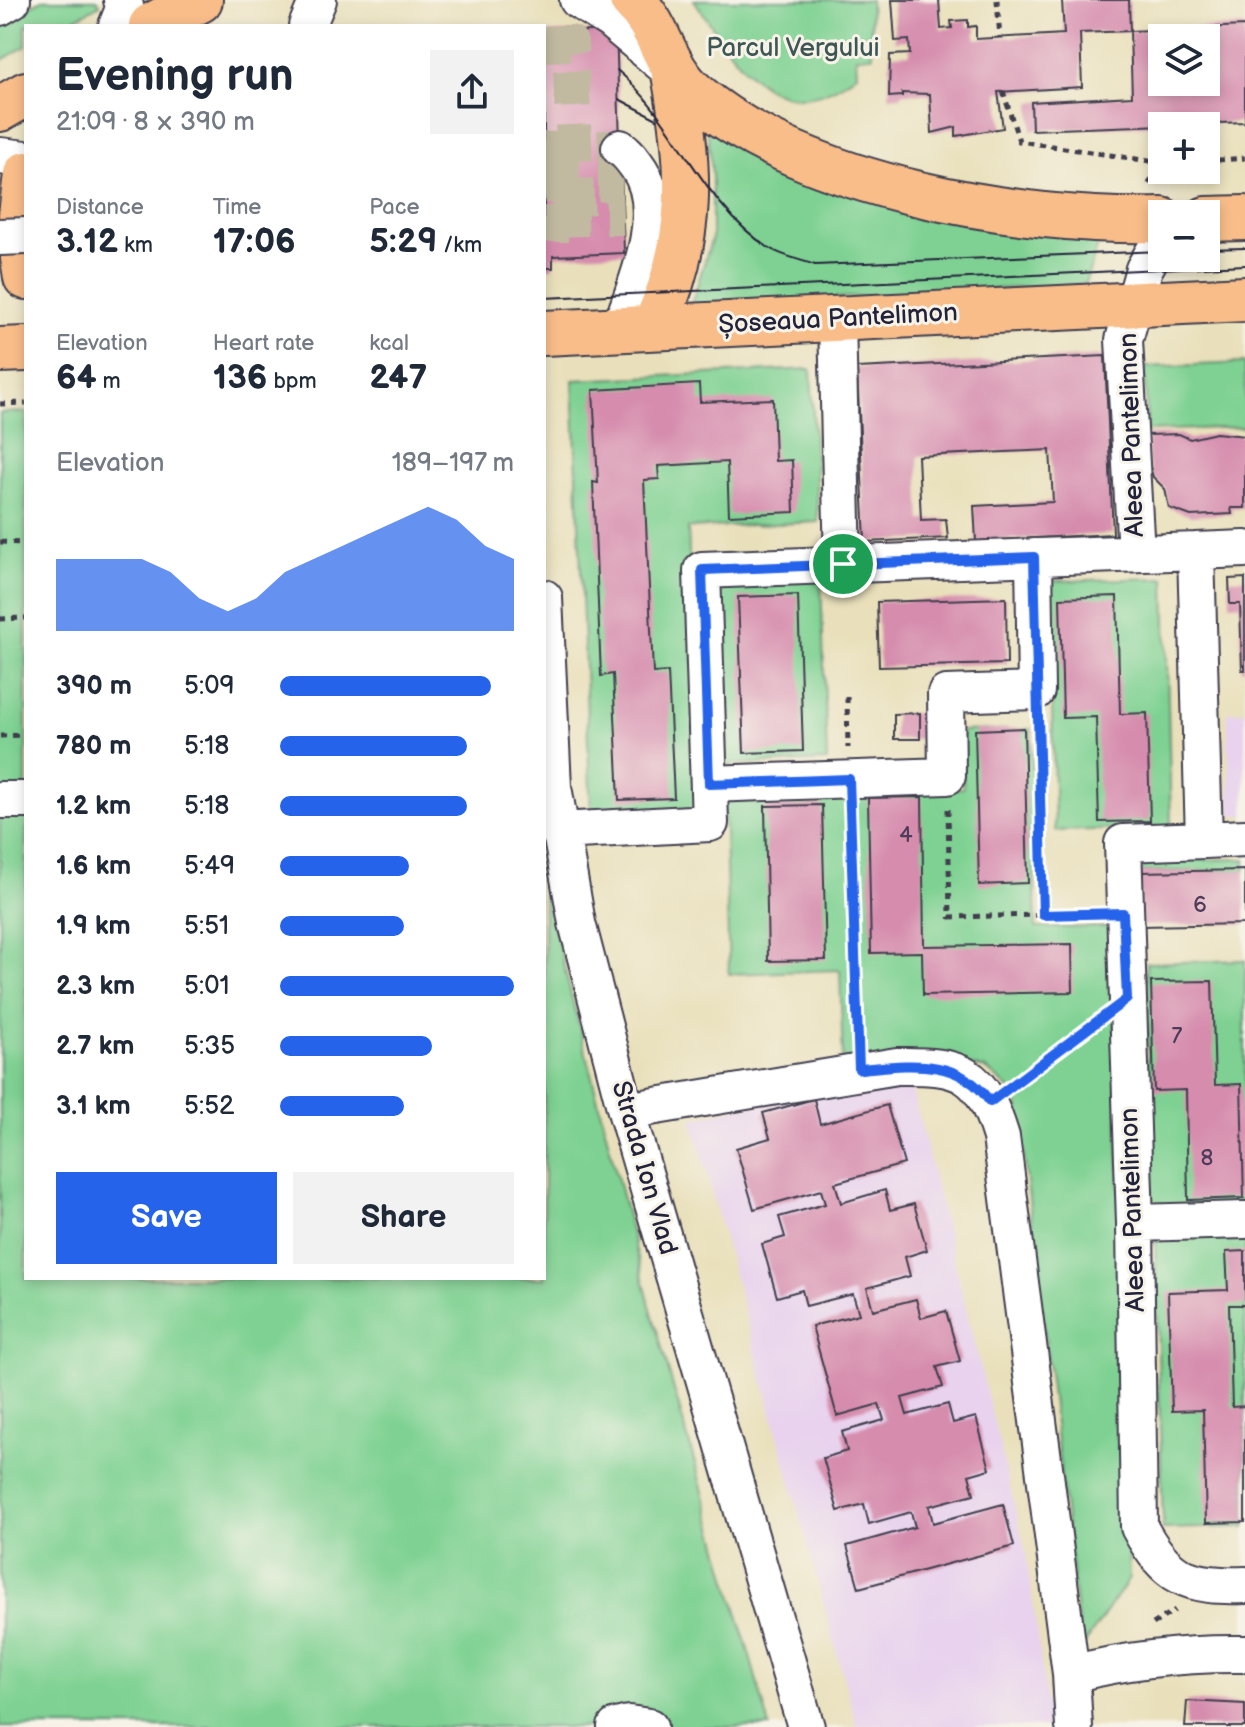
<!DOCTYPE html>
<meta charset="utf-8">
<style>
body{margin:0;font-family:"Balsamiq Sans",sans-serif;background:#f2f2f3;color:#1f2937;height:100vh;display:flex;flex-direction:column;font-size:30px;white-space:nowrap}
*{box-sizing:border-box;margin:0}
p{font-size:26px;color:#747a83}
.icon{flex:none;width:44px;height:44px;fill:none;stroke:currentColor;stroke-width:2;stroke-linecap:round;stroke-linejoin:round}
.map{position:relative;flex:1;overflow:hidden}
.details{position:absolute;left:24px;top:24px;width:522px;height:1256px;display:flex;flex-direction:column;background:#fff;border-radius:0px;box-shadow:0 4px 12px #0003}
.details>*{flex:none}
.controls{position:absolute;left:1148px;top:24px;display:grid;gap:16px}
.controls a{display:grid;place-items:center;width:72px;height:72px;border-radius:0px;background:#fff;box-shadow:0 4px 12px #0003;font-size:40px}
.pin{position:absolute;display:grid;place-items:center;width:68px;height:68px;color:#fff;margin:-34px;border:4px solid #fff;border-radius:50%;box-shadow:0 2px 8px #0007}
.round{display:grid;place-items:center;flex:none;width:84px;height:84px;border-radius:0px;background:#f2f2f3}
.head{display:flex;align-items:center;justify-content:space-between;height:136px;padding:0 32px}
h1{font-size:44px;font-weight:700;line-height:60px}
.stats{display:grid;grid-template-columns:repeat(3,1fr);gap:12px;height:136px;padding:8px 32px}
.stats div{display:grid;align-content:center}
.stats b{font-size:34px;font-weight:700}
.stats small{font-size:22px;font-weight:400}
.stats p{font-size:22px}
.chart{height:224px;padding:16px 32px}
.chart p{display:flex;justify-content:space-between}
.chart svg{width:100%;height:144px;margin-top:8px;fill:#2563eb;opacity:.7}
.cta{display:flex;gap:16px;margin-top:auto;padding:16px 32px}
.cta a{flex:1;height:92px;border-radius:0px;background:#2563eb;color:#fff;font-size:32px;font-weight:700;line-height:92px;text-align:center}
.cta a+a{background:#f2f2f3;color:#1f2937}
ul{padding:0 32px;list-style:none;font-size:26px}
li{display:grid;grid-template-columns:128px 96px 1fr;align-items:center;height:60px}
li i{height:20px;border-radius:10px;background:#2563eb}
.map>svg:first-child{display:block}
</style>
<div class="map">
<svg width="1245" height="1727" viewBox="0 0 1245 1727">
<rect width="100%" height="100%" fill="#f7f3e8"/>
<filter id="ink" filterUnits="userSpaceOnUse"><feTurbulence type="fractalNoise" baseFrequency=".0125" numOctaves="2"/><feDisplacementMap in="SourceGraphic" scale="16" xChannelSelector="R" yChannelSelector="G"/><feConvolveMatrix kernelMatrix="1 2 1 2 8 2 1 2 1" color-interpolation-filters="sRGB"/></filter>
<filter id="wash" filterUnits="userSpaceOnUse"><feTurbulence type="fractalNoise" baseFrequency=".006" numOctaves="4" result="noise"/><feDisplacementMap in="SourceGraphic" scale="32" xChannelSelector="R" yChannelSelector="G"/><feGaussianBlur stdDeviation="1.8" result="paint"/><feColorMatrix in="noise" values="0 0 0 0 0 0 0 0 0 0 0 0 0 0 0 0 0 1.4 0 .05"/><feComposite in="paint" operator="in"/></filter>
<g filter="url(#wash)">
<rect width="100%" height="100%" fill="#e9e0bb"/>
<!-- built -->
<path fill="#e8d2ee" d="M 1245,711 L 1245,815 L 1231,816 L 1227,712 Z
M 910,1081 L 1026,1553 L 1050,1727 L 857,1727 L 692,1119 L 837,1084 Z"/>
<!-- green -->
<path fill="#7ed192" stroke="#507a66" stroke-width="2" d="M 42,0 L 97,0 L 100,5 L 62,26 L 26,26 L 26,46 L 0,61 L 0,22 Z
M 694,0 L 870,0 L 872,56 L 856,56 L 857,74 C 775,136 737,61 694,0 Z
M 707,125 L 1100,239 L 1085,284 L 817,299 L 687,318 L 712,238 L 712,173 Z
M 1245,363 L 1245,427 L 1147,431 L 1145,367 Z
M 811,369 L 818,522 L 688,528 L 700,809 L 591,814 L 573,380 Z
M 26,412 L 26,1278 L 544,1278 L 544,888 L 649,1302 L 770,1727 L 0,1727 L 0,413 Z
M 821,578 L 827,761 L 724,765 L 718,582 Z
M 1165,578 L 1171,828 L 1055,831 L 1049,581 Z
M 1031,729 L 1036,928 L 1113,927 L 1129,1579 L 1081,1649 L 1017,1095 L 986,1069 L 933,1059 L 843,1065 L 840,970 L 729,974 L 724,795 L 963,788 L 962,731 Z
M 1245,859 L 1245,870 L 1140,872 L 1140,861 Z
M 1245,960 L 1245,1206 L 1151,1209 L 1146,963 Z
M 1245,1234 L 1245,1527 L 1163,1529 L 1155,1238 Z"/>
<g id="blocks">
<!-- building -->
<path fill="#d68cad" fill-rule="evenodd" d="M 892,0 L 939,0 L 941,29 L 952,28 L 951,21 L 968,20 L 968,27 L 976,26 L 976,39 L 1064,34 L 1062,0 L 1129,0 L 1130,31 L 1080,33 L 1082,87 L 998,92 L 1003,128 L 956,136 L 956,127 L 932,133 L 930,94 L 902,93 L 902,96 L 889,97 L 890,55 L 910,54 L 909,40 L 895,41 Z
M 1245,26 L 1245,122 L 1032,130 L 1031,102 L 1132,96 L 1130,31 ZM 1162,38 L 1206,38 L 1206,82 L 1162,82 Z
M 616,30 L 624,253 L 553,256 L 553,268 L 544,268 L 544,33 Z
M 1105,356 L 1113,534 L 976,541 L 974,506 L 1053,502 L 1050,450 L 918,456 L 921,520 L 946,519 L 948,538 L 865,542 L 857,368 Z
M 699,384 L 700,402 L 773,399 L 775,461 L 792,460 L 794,512 L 729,515 L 727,462 L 658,466 L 659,479 L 644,480 L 653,673 L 668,672 L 674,798 L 619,800 L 613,674 L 601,676 L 593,482 L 598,483 L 593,390 Z
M 1216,433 L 1245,436 L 1245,508 L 1231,508 L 1232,514 L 1191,516 L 1169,508 L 1165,489 L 1153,477 L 1148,460 L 1148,435 L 1179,434 L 1190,439 Z
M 1245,578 L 1245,670 L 1242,670 L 1240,604 L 1230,604 L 1229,579 Z
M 798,595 L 803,751 L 744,753 L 738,597 Z
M 1117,596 L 1120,714 L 1147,713 L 1150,821 L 1099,822 L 1096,717 L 1063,718 L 1060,598 Z
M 1006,598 L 1007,664 L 879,667 L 877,602 Z
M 920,713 L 920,739 L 894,739 L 894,714 Z
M 1024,728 L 1028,883 L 979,885 L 975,730 Z
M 922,797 L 924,946 L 1072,944 L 1073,992 L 923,995 L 922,952 L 871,953 L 868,798 Z
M 822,805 L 826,960 L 768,961 L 765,806 Z
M 1245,870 L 1245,924 L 1141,926 L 1140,872 Z
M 1212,981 L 1215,1085 L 1241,1084 L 1244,1198 L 1188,1200 L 1186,1090 L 1154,1091 L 1151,982 Z
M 814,1099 L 820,1124 L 887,1105 L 904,1164 L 835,1183 L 841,1203 L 885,1190 L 890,1210 L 914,1204 L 927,1250 L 905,1257 L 910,1276 L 867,1288 L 873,1310 L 916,1299 L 921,1318 L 946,1311 L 960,1361 L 937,1367 L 943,1387 L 902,1398 L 907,1415 L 948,1404 L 953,1423 L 976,1417 L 990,1469 L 969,1475 L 974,1494 L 929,1506 L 933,1523 L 1003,1504 L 1014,1546 L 859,1588 L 847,1546 L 915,1527 L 911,1512 L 869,1524 L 864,1504 L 838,1511 L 823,1458 L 847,1451 L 842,1432 L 884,1420 L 879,1404 L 837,1416 L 812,1326 L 859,1314 L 853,1294 L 806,1306 L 802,1290 L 777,1297 L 762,1244 L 785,1237 L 779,1217 L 825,1204 L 821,1190 L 754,1209 L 736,1148 L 770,1138 L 763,1113 Z
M 1245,1251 L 1245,1305 L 1229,1305 L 1232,1407 L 1245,1406 L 1245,1522 L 1206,1523 L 1203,1410 L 1172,1411 L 1168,1292 L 1228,1290 L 1226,1252 Z
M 1187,1701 L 1245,1704 L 1245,1727 L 1185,1727 Z"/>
</g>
</g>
<g filter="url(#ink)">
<use href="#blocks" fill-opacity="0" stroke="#403e4e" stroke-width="2"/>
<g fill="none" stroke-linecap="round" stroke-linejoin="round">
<!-- minor-tunnel -->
<path stroke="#c1baa1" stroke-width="36" stroke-dasharray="36 18" stroke-linecap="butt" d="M 544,44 L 570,43 L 577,224 L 544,224
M 544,150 L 620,148
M 544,185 L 622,183
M 552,219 L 623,217"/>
<!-- minor casing -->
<g stroke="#403e4e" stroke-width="40">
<path id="minor" d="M 578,0 L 610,20 L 673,73
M 0,7 L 12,0
M 117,26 L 125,6 L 122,0
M 307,26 L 318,0
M 620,148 C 627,152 632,159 637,166 C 670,210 636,285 620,329
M 0,156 L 26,159
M 837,320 L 843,564
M 1196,551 L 1245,549
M 1136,553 L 1124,340 L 1144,269 L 1162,238
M 544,598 L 553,787 L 577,923 L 626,1111 L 806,1727
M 709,784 L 947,776 L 946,694 L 1036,691 L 1034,557
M 0,800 L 26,800
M 558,831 L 710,823 L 702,570 L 1196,551 L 1204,840 L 1245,838
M 1204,840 L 1123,843 L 1135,1223 L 1139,1527 C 1166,1578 1188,1587 1245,1585
M 626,1111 L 897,1066 C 963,1065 981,1072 1001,1137 L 1071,1674 L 1074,1727
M 1135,1223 L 1245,1220
M 1071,1674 C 1130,1659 1184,1653 1245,1654
M 616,1727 L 629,1724 L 649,1727"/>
</g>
<!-- major casing -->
<g stroke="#403e4e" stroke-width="48">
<path id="major" d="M 632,0 C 662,28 662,65 695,94 C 802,187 1024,224 1162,220
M 151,26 L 200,0
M 0,109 L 26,94
M 21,215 L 26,174
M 1206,219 L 1245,218
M 23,258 L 26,277
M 654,327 C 695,240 691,167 674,74
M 544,333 L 1245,299
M 0,350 L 26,349"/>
</g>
<!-- path -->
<path stroke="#403e4e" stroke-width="5" stroke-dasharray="6 6" stroke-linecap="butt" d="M 997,0 L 1000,38
M 1003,91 L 1019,141 L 1162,163
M 1206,161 L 1245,158
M 1149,184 L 1159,163
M 0,404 L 26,403
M 0,542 L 26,543
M 0,619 L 26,618
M 847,697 L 848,748
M 1037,724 L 1043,915
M 0,736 L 26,735
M 948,809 L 950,917 L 1092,914
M 850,810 L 858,1040
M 1015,1083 L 1097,1022
M 1153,1624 L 1175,1610"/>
<!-- minor -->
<use href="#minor" stroke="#fff" stroke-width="36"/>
<!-- major -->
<use href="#major" stroke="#f8bd89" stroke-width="44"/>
<!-- tram -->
<path stroke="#22223b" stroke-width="2" d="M 617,70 C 677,120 701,204 769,248 C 782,256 801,260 815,265 L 1162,251
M 619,99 L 657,119
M 1206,249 L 1245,248
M 544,298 L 1245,265"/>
<!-- minor-bridge casing -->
<g stroke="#403e4e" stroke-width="40" stroke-linecap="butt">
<path id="minor-bridge" d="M 0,237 L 26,236"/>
</g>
<!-- minor-bridge -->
<use href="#minor-bridge" stroke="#fff" stroke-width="36"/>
</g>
</g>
<g fill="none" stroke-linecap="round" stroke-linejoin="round" filter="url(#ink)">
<!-- route casing -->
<g stroke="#fff" stroke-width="16">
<path id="route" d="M 1034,557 L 1043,915 L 1123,913 L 1127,999 L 990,1102 C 959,1056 908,1065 859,1069 L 849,779 L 709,784 L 702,570 Z"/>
</g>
<!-- route -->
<use href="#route" stroke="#2563eb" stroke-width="10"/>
</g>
<g text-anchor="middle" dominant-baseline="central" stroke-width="6" stroke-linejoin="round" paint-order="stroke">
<!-- number labels -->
<g font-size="22" fill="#4f3c58">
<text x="906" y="835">4</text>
<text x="1200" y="905">6</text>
<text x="1177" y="1036">7</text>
<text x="1207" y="1158">8</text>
</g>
<!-- park labels -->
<g font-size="26" fill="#3e5755" stroke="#f7f3e8">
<text x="793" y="48">Parcul Vergului</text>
</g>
<!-- street labels -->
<g font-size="26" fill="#22223b" stroke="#f7f3e8">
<text transform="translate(838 319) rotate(-3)">Șoseaua Pantelimon</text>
<text transform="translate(1132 435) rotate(-92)">Aleea Pantelimon</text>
<text transform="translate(644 1168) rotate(74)">Strada Ion Vlad</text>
<text transform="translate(1133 1210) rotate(-92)">Aleea Pantelimon</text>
</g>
</g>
</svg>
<div class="controls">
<a><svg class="icon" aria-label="layers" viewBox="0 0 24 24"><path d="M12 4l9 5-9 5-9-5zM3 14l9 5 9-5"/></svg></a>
<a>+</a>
<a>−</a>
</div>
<div class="pin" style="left:843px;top:564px;background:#1e9e55"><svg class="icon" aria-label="arrive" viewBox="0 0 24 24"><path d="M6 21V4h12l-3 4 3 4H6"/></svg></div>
<section class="details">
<div class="head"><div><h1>Evening run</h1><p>21:09 · 8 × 390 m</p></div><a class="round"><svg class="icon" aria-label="share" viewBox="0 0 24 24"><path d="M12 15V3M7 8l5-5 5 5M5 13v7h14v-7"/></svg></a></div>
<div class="stats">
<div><p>Distance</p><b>3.12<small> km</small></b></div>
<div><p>Time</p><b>17:06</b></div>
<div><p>Pace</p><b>5:29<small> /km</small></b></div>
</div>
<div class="stats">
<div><p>Elevation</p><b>64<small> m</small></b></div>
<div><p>Heart rate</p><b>136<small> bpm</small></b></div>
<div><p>kcal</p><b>247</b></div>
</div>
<div class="chart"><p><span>Elevation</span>189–197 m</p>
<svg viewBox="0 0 160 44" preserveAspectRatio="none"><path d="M0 44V22L10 22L20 22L30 22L40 26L50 34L60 38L70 34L80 26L90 22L100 18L110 14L120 10L130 6L140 10L150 18L160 22V44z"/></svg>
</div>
<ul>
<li><b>390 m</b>5:09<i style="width:90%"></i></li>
<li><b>780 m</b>5:18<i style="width:80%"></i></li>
<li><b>1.2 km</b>5:18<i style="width:80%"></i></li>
<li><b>1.6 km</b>5:49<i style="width:55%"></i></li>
<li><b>1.9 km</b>5:51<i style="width:53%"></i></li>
<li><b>2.3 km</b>5:01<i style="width:100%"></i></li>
<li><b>2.7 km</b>5:35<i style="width:65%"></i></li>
<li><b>3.1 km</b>5:52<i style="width:53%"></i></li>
</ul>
<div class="cta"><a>Save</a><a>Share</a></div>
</section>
</div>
